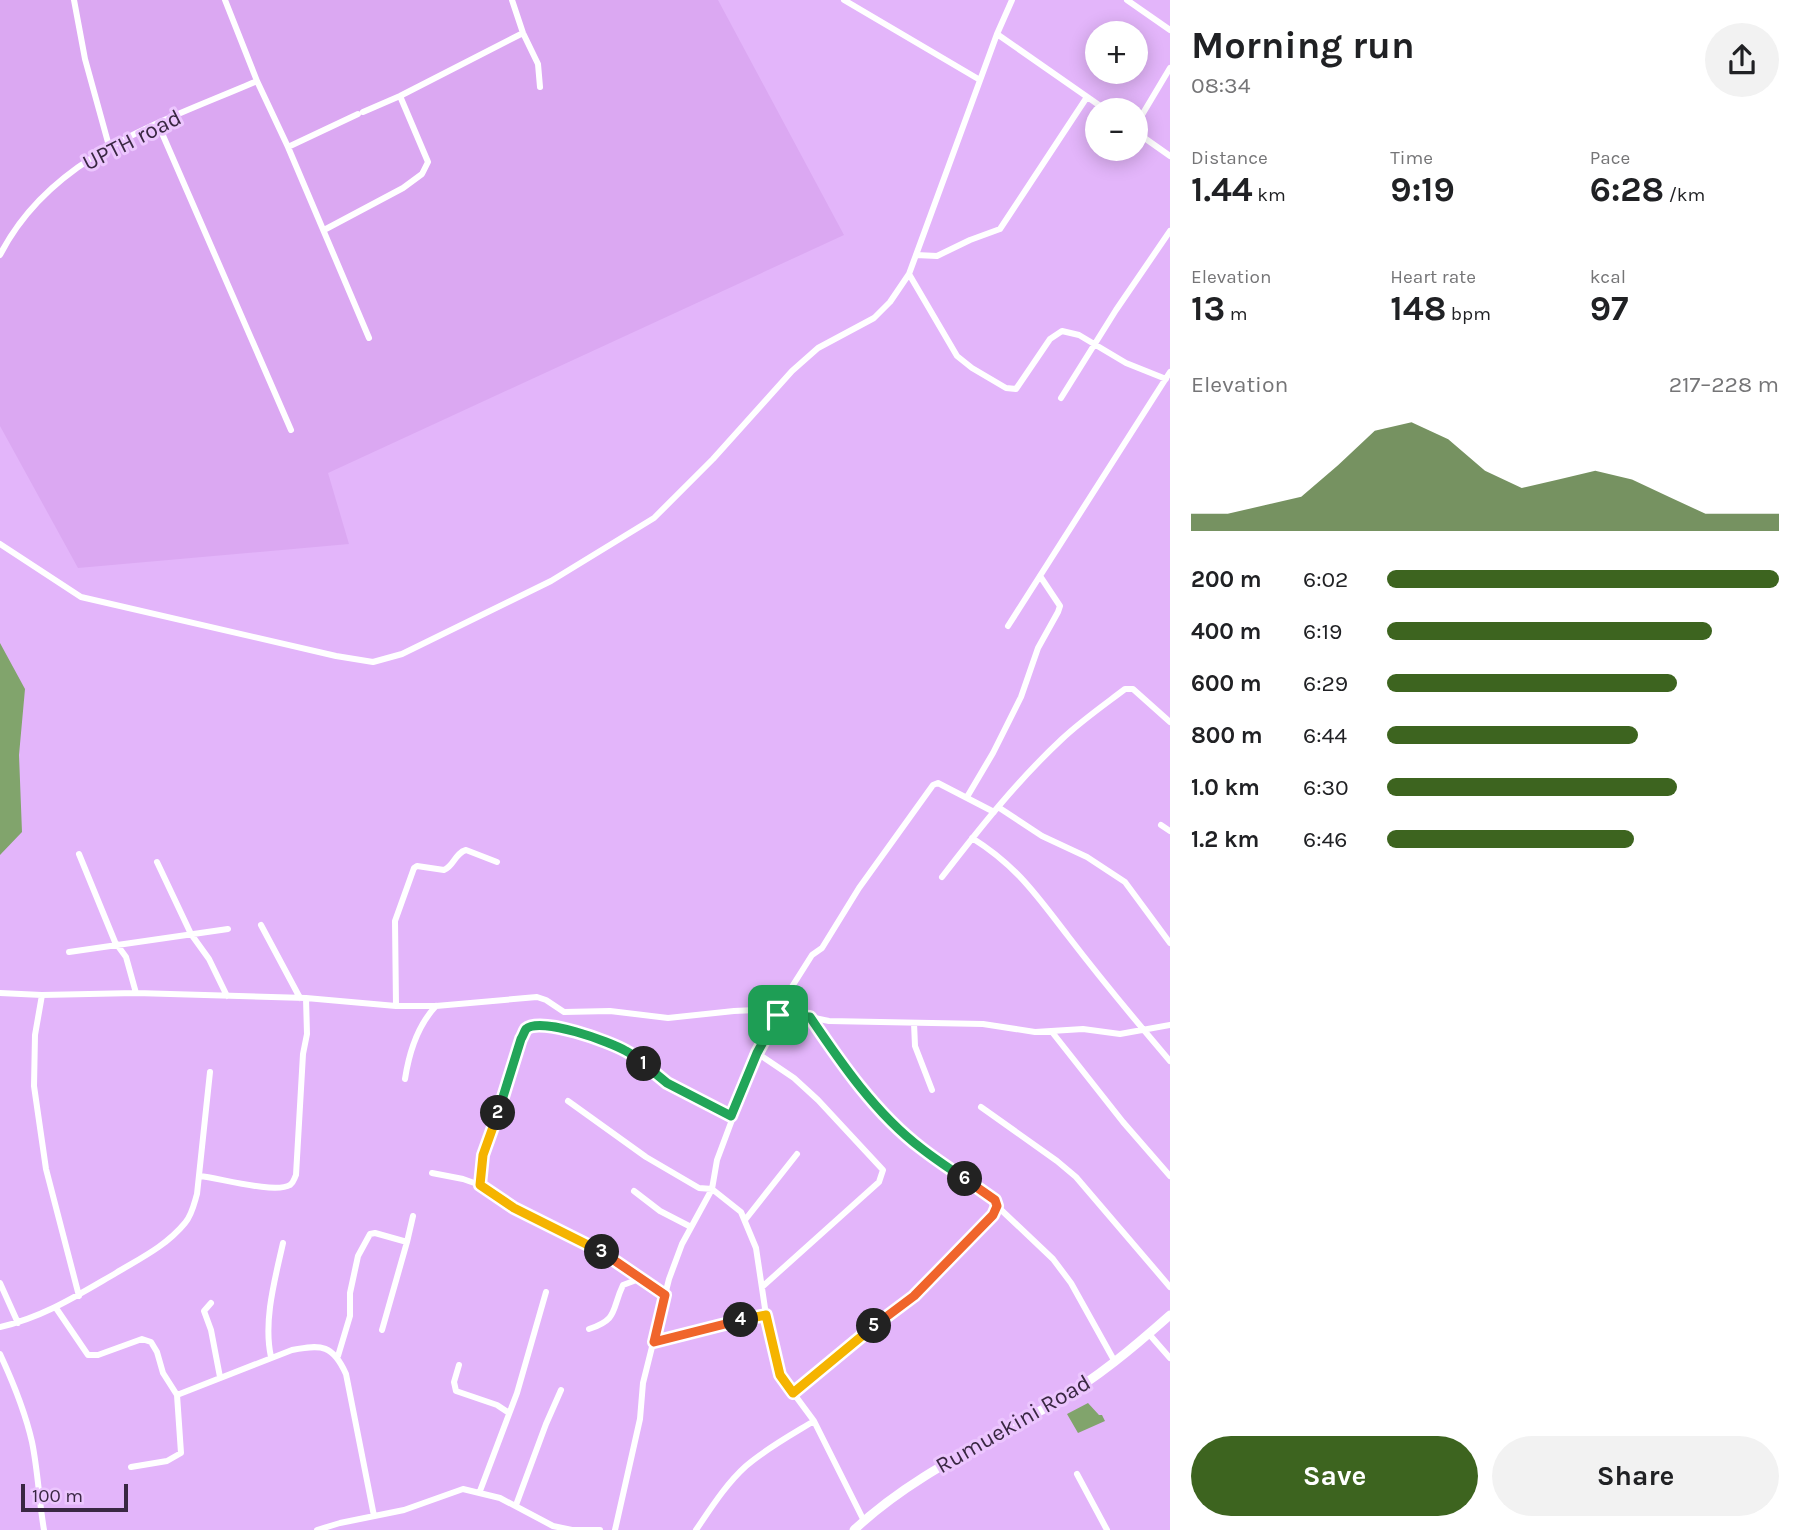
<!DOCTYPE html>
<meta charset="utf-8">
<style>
body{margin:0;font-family:Karla,sans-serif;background:#f2f2f2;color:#202124;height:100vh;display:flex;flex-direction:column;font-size:26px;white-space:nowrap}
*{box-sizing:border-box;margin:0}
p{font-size:23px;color:#757577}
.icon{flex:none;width:38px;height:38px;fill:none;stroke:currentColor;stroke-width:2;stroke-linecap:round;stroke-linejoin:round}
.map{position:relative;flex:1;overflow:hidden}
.drawer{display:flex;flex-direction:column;background:#fff;width:630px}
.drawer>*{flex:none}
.controls{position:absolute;left:1085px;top:21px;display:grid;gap:14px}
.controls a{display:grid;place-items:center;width:63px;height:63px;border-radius:50%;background:#fff;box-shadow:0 4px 18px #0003;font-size:35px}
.scale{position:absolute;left:21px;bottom:18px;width:107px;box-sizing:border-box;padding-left:7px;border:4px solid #392742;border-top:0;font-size:19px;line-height:24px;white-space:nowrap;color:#392742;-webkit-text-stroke:5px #ecc6fe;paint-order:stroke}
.pin{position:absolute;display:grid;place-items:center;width:60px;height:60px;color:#fff;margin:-30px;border-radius:14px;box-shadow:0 4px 10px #0006}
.km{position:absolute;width:35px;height:35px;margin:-18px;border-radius:50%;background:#222;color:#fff;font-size:19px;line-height:35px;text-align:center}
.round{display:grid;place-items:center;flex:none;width:74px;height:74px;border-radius:37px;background:#f2f2f2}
.headline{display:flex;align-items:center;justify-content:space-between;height:119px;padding:0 21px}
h1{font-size:38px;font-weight:700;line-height:52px}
.metrics{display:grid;grid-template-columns:repeat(3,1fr);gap:10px;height:119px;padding:7px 21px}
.metrics div{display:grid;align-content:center}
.metrics b{font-size:35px;font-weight:700}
.metrics small{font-size:19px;font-weight:400}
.metrics p{font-size:19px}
.chart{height:196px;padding:14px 21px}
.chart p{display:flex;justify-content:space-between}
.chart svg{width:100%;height:126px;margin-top:7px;fill:#3d641f;opacity:.7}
.action{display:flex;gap:14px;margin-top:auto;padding:14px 21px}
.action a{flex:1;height:80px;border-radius:42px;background:#3d641f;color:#fff;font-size:28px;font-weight:700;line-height:80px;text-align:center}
.action a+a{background:#f2f2f2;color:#202124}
ul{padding:0 21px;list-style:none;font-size:23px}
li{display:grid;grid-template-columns:112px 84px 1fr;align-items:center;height:52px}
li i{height:18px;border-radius:9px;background:#3d641f}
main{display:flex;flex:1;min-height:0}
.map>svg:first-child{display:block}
</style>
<main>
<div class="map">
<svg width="1170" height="1530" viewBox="0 0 1170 1530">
<rect width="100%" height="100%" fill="#e3b5fa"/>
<!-- built -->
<path fill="#dba8f2" d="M 0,0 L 718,0 L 844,235 L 328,473 L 349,544 L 78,568 L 0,426 Z"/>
<!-- green -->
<path fill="#81a46c" d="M 0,643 L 25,689 L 19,755 L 22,832 L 0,855 Z
M 1088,1403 L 1099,1415 L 1102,1415 L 1105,1421 L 1078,1433 L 1067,1414 Z"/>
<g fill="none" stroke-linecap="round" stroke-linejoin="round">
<!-- street -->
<path stroke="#fff" stroke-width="6" d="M 74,0 L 85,59 L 109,146
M 225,0 L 257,81 L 288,147 L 369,338
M 512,0 L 523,33 L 538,64 L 540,87
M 844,0 L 980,80
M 1127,0 L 1170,30
M 997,34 L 1106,110
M 363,112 L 400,96 L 523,33
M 158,124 L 291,430
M 1136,125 L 1170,68
M 1136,132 L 1170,156
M 288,147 L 358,114
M 324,230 L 403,188 L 422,174 L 428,162 L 400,96
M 0,255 C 51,155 160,123 257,81
M 916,255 L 937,256 L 970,240 L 1000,229 L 1087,97
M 909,274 L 957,356 L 972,368 L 1006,388 L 1016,389 L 1050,339 L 1062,331 L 1079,335 L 1126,363 L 1166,379
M 1061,398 L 1116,310 L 1170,231
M 0,544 L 81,597 L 336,656 L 373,662 L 402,654 L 551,581 L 654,518 L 713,459 L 792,371 L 818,348 L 874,318 L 890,302 L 909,274 L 997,34 L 1012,0
M 1008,626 L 1170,372
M 967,797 L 993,753 L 1021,697 L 1038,648 L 1058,612 L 1060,606 L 1040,576
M 998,807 L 1042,836 L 1087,857 L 1125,882 L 1170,943
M 1161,825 L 1170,831
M 972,838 C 1017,866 1037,896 1068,936 C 1101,979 1135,1020 1170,1061
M 79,854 L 115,942 L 126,957 L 136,993
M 157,862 L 191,934 L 209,959 L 227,996
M 942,877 C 979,829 1017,781 1062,739 C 1081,721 1104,705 1125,689 L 1133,689 L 1170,722
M 261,925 L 300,998
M 69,952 L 228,929
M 0,993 L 42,995 L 136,993 L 306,998 L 396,1006 L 436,1006 L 537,997 L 546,1000 L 564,1012 L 610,1011 L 668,1018 L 734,1011 L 756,1010 L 769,1014 L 810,1017 L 829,1021 L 983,1024 L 1035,1032 L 1083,1029 L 1120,1034 L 1170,1025
M 42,995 L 35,1035 L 34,1086 L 46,1169 L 79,1296
M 396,1006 L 395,921 L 414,868 L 417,866 L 444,870 C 454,866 455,853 466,850 L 497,862
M 810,1017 C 841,1063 876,1113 920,1148 C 944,1166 970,1183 994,1200 L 997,1206 L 1053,1259 L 1071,1283 L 1115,1362
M 914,1023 L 915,1046 L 932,1090
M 1052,1032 L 1123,1122 L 1170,1176
M 757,1053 L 794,1078 L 818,1100 L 883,1170 L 879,1182 L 762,1287
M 405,1079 C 409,1053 417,1026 436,1006
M 568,1101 L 646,1157 L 699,1188 L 712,1189 L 741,1212 L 756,1248 L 766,1315 L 780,1375 L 814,1421 L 864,1521
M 981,1107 L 1057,1161 L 1076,1177 L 1170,1287
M 432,1173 L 463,1179 L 480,1185 L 514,1208 L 604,1253 L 665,1295
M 200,1176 C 219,1178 275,1194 290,1185 C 294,1182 294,1179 296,1175 L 303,1054 L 307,1034 L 306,998
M 480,1185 L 483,1155 L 505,1095 L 521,1039 L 527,1029 L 533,1026 L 573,1031 L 604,1040 L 625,1050 L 656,1072 L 667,1083 L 731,1116
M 634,1191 L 660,1211 L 691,1227
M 745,1220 L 797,1154
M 407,1242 L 413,1216
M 0,1283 L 18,1323
M 211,1303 L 204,1311 L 211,1330 L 220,1377
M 56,1308 L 88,1355 L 98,1355 L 142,1339 L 151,1342 L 157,1352 L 163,1373 L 177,1395 L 181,1453 L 167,1461 L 131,1467
M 0,1327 C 44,1317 78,1295 116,1273 C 141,1258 166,1246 185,1223 C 192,1215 194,1204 197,1194 L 210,1072
M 589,1329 C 619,1319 611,1310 623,1285 L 639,1279
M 1149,1334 L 1170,1358
M 654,1342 L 708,1327 L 766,1315
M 0,1354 C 13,1382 25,1411 32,1442 C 38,1471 39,1501 44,1530
M 338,1356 L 350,1316 L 350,1293 L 358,1256 L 370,1234 L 375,1233 L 407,1242 L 382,1330
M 271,1357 C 263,1321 275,1279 283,1243
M 459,1365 L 454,1382 L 456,1391 L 497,1405 L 509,1413
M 793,1393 L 856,1339 L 914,1296 L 993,1215 L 997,1206
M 177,1395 L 292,1350 C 322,1344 333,1345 346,1374 L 374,1516
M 1077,1474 L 1107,1530
M 480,1491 L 517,1393 L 546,1292
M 516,1505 L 546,1424 L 561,1390
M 317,1530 L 340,1523 L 404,1510 L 463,1489 L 500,1498 L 553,1526 L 572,1530 L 600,1530
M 615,1530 L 640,1419 L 643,1383 L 669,1279 L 682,1244 L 712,1189 L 717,1160 L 757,1053 L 788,993 L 812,955 L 822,948 L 859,888 L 933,785 L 938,783 L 994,812
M 696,1530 C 711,1508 726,1484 746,1466 C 767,1448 791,1435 814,1421"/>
<!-- secondary -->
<path stroke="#fff" stroke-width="9" d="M 854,1530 C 912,1475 986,1443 1054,1403 C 1096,1379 1134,1347 1170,1315"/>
</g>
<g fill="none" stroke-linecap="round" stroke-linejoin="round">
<!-- split-1 casing -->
<g stroke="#fff" stroke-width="14">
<path id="split-1" d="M 644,1064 L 667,1083 L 731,1116 L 757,1053 L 778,1015"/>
</g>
<!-- split-2 casing -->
<g stroke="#fff" stroke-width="14">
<path id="split-2" d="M 498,1113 L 521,1039 C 523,1036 524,1032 526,1029 C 540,1016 611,1042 626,1051 C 632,1054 638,1059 644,1064"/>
</g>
<!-- split-3 casing -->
<g stroke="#fff" stroke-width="14">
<path id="split-3" d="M 498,1113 L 483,1155 L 480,1185 L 514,1208 L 602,1252"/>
</g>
<!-- split-4 casing -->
<g stroke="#fff" stroke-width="14">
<path id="split-4" d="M 602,1252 L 665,1295 L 654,1342 L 741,1320"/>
</g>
<!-- split-5 casing -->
<g stroke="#fff" stroke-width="14">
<path id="split-5" d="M 741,1320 L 766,1315 L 780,1375 L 793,1393 L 874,1326"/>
</g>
<!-- split-6 casing -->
<g stroke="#fff" stroke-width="14">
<path id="split-6" d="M 874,1326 L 914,1296 L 993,1215 L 997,1206 L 995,1200 L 965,1179"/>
</g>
<!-- split-7 casing -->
<g stroke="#fff" stroke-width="14">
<path id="split-7" d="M 778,1015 L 810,1017 C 841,1063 876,1114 921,1148 C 935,1159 950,1169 965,1179"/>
</g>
<!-- split-1 -->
<use href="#split-1" stroke="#22a559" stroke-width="9"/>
<!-- split-2 -->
<use href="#split-2" stroke="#22a559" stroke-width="9"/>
<!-- split-3 -->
<use href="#split-3" stroke="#f5b400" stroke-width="9"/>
<!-- split-4 -->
<use href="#split-4" stroke="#f0652b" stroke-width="9"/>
<!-- split-5 -->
<use href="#split-5" stroke="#f5b400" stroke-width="9"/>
<!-- split-6 -->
<use href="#split-6" stroke="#f0652b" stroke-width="9"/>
<!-- split-7 -->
<use href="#split-7" stroke="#22a559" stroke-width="9"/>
</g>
<g text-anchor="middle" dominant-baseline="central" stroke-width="6" stroke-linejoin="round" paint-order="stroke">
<!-- street labels -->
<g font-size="23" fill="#392742" stroke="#ecc6fe">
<text transform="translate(132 140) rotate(-27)">UPTH road</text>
<text transform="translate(1013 1424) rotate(-30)">Rumuekini Road</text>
</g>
</g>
</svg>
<div class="controls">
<a>+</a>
<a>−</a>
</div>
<div class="scale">100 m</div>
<div class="pin" style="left:778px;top:1015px;background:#1e9e55"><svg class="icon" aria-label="arrive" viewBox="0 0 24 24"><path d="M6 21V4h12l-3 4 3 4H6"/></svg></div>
<b class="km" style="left:644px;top:1064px">1</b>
<b class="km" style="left:498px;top:1113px">2</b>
<b class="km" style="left:602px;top:1252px">3</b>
<b class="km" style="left:741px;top:1320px">4</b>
<b class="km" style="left:874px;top:1326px">5</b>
<b class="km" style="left:965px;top:1179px">6</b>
</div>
<section class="drawer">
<div class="headline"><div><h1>Morning run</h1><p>08:34</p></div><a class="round"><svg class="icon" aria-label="share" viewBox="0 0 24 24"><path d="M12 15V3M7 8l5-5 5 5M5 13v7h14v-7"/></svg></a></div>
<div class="metrics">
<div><p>Distance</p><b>1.44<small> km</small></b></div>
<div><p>Time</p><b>9:19</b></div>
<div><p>Pace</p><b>6:28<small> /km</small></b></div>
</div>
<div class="metrics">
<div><p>Elevation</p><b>13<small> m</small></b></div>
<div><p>Heart rate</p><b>148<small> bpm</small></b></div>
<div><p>kcal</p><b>97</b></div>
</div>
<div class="chart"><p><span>Elevation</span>217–228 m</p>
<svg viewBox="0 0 160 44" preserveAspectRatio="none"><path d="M0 44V38L10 38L20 35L30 32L40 21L50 9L60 6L70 12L80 23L90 29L100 26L110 23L120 26L130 32L140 38L150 38L160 38V44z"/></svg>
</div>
<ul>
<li><b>200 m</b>6:02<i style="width:100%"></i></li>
<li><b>400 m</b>6:19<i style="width:83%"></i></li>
<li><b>600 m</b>6:29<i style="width:74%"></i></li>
<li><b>800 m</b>6:44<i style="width:64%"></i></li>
<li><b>1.0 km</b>6:30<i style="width:74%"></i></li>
<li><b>1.2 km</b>6:46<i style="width:63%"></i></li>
</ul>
<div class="action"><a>Save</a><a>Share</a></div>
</section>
</main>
